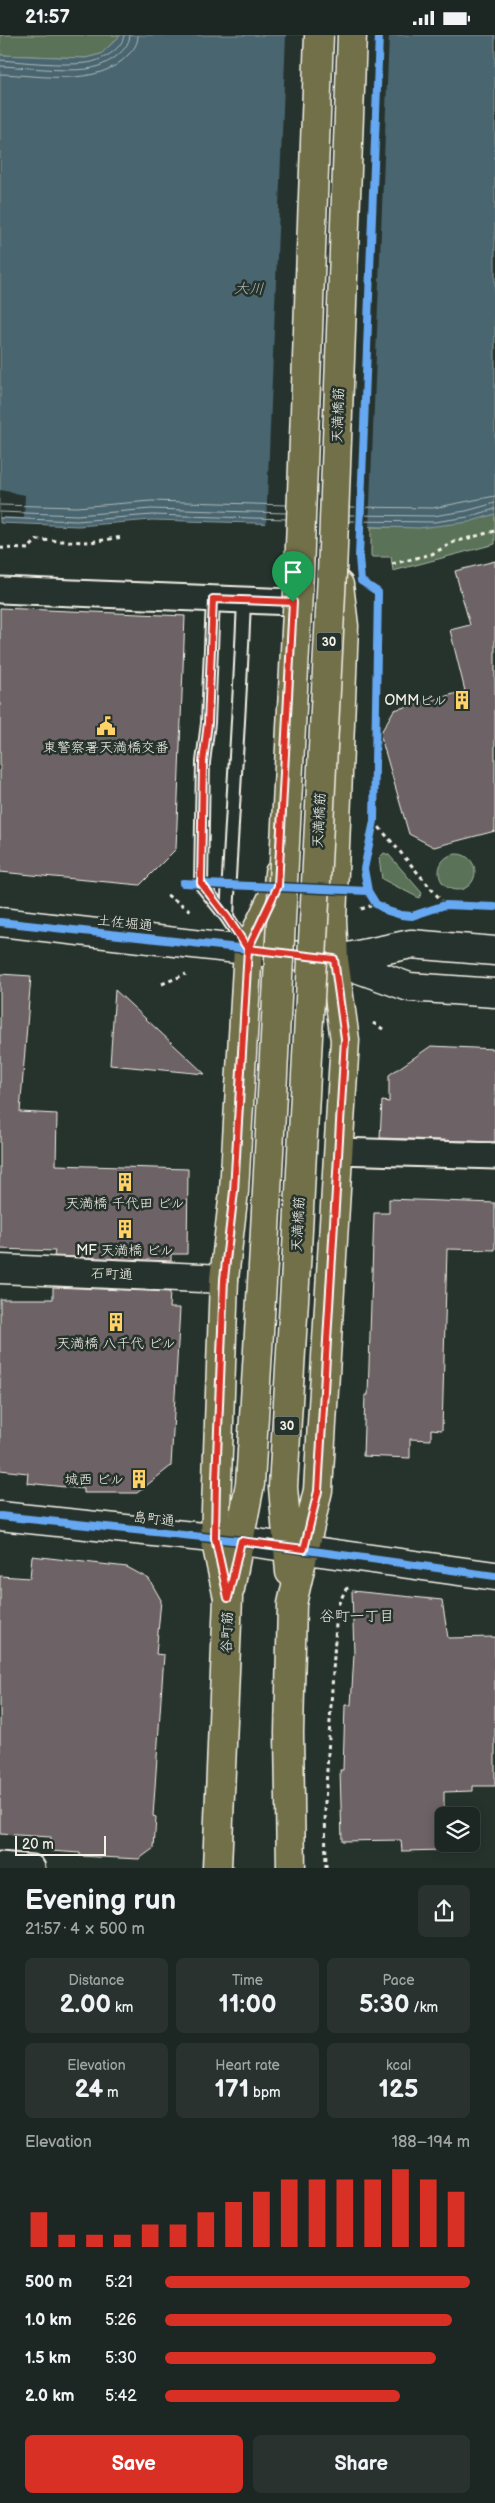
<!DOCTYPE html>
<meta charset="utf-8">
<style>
body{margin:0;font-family:"Balsamiq Sans","Klee One",sans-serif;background:#29322f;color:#f1f3f6;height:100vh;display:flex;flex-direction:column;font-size:19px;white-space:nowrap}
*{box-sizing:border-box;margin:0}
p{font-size:16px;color:#a0a5a5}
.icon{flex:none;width:28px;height:28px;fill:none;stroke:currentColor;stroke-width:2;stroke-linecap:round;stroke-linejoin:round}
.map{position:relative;height:1833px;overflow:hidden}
.sheet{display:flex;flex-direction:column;background:#1c2622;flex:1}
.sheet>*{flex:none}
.fabs{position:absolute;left:435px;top:1772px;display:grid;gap:10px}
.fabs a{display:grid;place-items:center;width:45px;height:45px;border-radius:8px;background:#1c2622;box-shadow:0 2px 12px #0003,0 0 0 1px #3a4340;font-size:25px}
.scale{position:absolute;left:15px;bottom:12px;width:91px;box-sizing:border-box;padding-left:5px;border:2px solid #f4f1e8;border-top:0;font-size:14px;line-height:18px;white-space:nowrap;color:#f4f1e8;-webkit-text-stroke:4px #26332d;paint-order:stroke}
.pin{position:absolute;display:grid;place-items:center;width:42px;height:42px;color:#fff;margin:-51px -21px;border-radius:50% 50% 50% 0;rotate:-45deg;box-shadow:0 0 5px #0007}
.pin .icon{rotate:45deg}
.round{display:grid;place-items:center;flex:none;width:52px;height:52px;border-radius:8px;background:#29322f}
.summary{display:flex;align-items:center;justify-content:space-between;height:85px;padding:0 25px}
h1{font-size:28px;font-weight:700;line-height:38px}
.figures{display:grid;grid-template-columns:repeat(3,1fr);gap:8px;height:85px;padding:5px 25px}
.figures div{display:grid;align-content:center;border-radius:8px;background:#29322f;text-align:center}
.figures b{font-size:25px;font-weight:700}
.figures small{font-size:14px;font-weight:400}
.figures p{font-size:14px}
.chart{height:140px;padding:10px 25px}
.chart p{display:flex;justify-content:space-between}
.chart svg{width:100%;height:90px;margin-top:5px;stroke:#d93025;stroke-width:6}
.cta{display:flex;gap:10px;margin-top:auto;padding:10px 25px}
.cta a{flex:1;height:58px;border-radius:8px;background:#d93025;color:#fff;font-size:20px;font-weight:700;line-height:58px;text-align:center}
.cta a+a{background:#29322f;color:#f1f3f6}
ul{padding:0 25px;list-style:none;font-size:16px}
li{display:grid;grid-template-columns:80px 60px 1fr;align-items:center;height:38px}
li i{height:12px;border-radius:6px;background:#d93025}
.status{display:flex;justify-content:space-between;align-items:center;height:35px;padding:0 25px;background:#1c2622;direction:ltr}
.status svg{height:14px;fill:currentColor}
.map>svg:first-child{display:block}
</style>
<div class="status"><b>21:57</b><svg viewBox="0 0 49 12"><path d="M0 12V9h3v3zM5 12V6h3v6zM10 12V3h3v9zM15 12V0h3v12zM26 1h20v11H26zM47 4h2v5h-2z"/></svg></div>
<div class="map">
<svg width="495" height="1833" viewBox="0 0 495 1833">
<rect width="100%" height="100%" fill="#26332d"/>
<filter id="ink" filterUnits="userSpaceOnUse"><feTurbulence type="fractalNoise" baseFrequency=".02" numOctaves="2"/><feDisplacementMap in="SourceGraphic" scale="10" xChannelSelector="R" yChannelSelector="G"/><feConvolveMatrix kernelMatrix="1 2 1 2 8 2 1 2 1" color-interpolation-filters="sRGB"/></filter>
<g filter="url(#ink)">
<!-- green -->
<path fill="#5a7358" stroke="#a7b2a0" d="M 0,0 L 121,0 L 101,19 L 86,23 L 0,20 Z
M 495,479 L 495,509 L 393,536 L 391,522 L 371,522 L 371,492 C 414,493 453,491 495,479 Z
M 384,818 L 389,820 L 422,858 L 419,863 L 382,844 L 379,823 Z
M439 837a18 18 0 1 1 36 0a18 18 0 1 1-36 0Z"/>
<!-- water -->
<path fill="#49656f" stroke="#8d9d9f" d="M 121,0 L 495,0 L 495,479 L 469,487 L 419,493 L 152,485 L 78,491 L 0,488 L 0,20 L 86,23 L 101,19 Z"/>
<!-- pier -->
<path fill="#26332d" d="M 286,0 L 389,0 L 369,494 L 266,491 Z
M 0,455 L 25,460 L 24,483 L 0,482 Z"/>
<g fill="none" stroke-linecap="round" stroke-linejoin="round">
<!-- shore -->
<path stroke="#b0b9b8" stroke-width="1" d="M 0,25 C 26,27 60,31 86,28 C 99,27 123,15 124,0
M 0,31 C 26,32 62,37 87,34 C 103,32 129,18 130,0
M 0,39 C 40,40 98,53 128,20 C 134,14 138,9 138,0
M 0,470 L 77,472 L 151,466 L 287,470
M 349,472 L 433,473 L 495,461
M 0,477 L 77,480 L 151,474 L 286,478
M 349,480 L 433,481 L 466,476 L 495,468
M 0,483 L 77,486 L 152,480 L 286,484
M 349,486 L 434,487 L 468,482 L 495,474"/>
</g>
<!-- building -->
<path fill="#6d6266" stroke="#f4f1e8" d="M 495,526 L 495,796 L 434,812 L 409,799 L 380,699 L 394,675 L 465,656 L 450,595 L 470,590 L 455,536 Z
M 0,573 L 185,581 L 176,814 L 140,850 L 0,837 Z
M 0,939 L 31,941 L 20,1077 L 57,1079 L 56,1130 L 188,1134 L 187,1219 L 171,1219 L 171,1226 L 54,1221 L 55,1216 L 0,1214 Z
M 115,955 L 205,1039 L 110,1030 Z
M 431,1011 L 495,1014 L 495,1107 L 380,1103 L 382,1066 L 389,1067 L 389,1040 Z
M 389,1164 L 495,1168 L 495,1215 L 447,1214 L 442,1395 L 431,1394 L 431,1405 L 410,1404 L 410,1423 L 363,1421 L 365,1360 L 368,1360 L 374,1178 L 389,1178 Z
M 53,1252 L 170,1257 L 169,1273 L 180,1273 L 171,1431 L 137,1458 L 84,1458 L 84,1454 L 27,1448 L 28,1438 L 0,1435 L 0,1264 L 53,1264 Z
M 32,1521 L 127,1532 L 149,1544 L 161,1565 L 156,1619 L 164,1620 L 153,1781 L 156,1782 L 154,1813 L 139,1824 L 80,1821 L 80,1818 L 51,1816 L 51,1802 L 0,1799 L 0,1541 L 30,1543 Z
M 352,1556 L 442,1565 L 448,1603 L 495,1602 L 495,1751 L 473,1751 L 473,1756 L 444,1757 L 444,1815 L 402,1816 L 401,1805 L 342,1806 L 340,1735 L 343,1735 L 345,1670 L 351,1670 L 354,1619 Z"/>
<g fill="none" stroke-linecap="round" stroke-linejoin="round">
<!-- service casing -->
<g stroke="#f4f1e8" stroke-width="16">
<path id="service" d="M 213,564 L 208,688 L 203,727 L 201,849 L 227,882 L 248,914
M 227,882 C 232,776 240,671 244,565"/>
</g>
<!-- minor casing -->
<g stroke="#f4f1e8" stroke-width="29">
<path id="minor" d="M 0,555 L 293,567
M 339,1116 L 495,1121
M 0,1830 L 32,1833"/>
</g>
<!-- tertiary casing -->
<g stroke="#f4f1e8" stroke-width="31">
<path id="tertiary" d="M 0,1234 L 224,1244
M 0,1481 L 241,1506 L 495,1541"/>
</g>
<!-- secondary casing -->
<g stroke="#f4f1e8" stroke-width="31">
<path id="secondary" d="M 0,887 L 334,925 L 409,952 L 495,958
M 334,925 L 411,909 L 495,916"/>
</g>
<!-- primary casing -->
<g stroke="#f4f1e8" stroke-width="31">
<path id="primary" d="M 290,1537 L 283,1452 L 297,1214
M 230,1554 L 250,1449 L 264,1214
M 217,1833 L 228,1563 L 215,1503 L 224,1244 L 234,1156 L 248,914 L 278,851 L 279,838
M 291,1833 L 289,1698 L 292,1569 L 318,1455 L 345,1005 L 334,925 L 332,885 L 344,591 L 339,550"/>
</g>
<!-- path -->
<path stroke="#f4f1e8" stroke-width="3" stroke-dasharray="4 4" stroke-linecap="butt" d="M 0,513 L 28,514 L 37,505 L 90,507 L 123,502
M 392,529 L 432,519 L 454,507 L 495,496
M 374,786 L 445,870
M 167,860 L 193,877
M 361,874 L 376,869
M 162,949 L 186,939
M 373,988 L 383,994
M 326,1833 L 325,1768 L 337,1572 L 346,1554 L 350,1552"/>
<!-- service -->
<use href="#service" stroke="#26332d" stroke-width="12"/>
<!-- minor -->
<use href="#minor" stroke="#26332d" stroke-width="25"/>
<!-- tertiary -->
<use href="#tertiary" stroke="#26332d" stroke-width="28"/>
<!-- secondary -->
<use href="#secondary" stroke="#26332d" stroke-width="28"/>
<!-- primary -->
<use href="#primary" stroke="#71704a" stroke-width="28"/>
<!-- primary-bridge casing -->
<g stroke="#f4f1e8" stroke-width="31" stroke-linecap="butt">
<path id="primary-bridge" d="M 264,1214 L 299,538 L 319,0
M 297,1214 L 332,539 L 352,0"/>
</g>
<!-- primary-bridge -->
<use href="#primary-bridge" stroke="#71704a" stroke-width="28"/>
<!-- cycleway casing -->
<g stroke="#26332d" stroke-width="11">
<path id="cycleway" d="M 379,0 L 359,522 L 361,546 L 378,557 L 374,786 L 364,834 L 368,856 L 376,869 L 388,876 L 401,880 L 412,881 L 445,870 L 495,872
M 183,848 L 368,856
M 0,887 L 248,914
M 0,1481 L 241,1506 L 495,1541"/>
</g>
<!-- cycleway -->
<use href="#cycleway" stroke="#66a8f1" stroke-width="8"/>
</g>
</g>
<g fill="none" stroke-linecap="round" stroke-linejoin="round" filter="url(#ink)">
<!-- route casing -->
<g stroke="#fff" stroke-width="10">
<path id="route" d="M 293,567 L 213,564 L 208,688 L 203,727 L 201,848 L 227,882 L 248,914 L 234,1156 L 224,1244 L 216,1446 L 215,1503 L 228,1563 L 241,1506 L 304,1514 L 318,1456 L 345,1004 L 334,924 L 248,914 L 278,851 L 293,567"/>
</g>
<!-- route -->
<use href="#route" stroke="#d93025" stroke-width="6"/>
</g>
<!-- icons -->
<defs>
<g id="building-bare" transform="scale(1.5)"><path d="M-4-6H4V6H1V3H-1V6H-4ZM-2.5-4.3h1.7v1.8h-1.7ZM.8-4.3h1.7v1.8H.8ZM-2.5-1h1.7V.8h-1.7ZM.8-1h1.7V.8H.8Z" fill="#ffd166" stroke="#26332d" stroke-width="2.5" paint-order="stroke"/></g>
<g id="civic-bare" transform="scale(1.5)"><path d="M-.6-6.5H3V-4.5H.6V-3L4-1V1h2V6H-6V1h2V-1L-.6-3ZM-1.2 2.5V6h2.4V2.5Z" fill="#ffd166" stroke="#26332d" stroke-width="2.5" paint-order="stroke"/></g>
</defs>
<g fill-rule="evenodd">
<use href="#building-bare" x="462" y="665"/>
<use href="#civic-bare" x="106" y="691"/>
<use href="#building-bare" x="125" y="1147"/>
<use href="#building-bare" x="125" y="1194"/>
<use href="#building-bare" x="116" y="1287"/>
<use href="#building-bare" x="139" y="1444"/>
</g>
<g text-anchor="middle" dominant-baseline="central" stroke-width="5" stroke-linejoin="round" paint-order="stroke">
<!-- shield labels -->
<g fill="#26332d" stroke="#b6b8b0" stroke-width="1">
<rect x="316.5" y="597.5" width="25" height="19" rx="4"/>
<rect x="274.5" y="1381.5" width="25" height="19" rx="4"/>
</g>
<g font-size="12" font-weight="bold" fill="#f4f1e8">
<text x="329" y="607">30</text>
<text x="287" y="1391">30</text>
</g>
<!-- street labels -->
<g font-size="14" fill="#f4f1e8" stroke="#26332d">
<text transform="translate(338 380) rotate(-88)">天満橋筋</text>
<text transform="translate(319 785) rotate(-87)">天満橋筋</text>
<text transform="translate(125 888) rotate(6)">土佐堀通</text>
<text transform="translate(298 1189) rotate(-87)">天満橋筋</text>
<text transform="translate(112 1239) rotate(2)">石町通</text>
<text transform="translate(154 1484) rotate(6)">島町通</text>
<text transform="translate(227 1597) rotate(-88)">谷町筋</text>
</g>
<!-- poi labels -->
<g font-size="14" fill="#f4f1e8" stroke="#26332d">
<text x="447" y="665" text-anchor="end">OMMビル</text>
<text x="106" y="712">東警察署天満橋交番</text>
<text x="125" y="1168">天満橋 千代田 ビル</text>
<text x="125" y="1215">MF 天満橋 ビル</text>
<text x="116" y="1308">天満橋 八千代 ビル</text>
<text x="124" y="1444" text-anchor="end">城西 ビル</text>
</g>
<!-- water labels -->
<g font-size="15" font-style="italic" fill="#b0b9b8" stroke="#26332d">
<text transform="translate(249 254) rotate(2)">大川</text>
</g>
<!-- neighbourhood labels -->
<g font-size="15" fill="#f4f1e8" stroke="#26332d">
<text x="357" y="1581">谷町一丁目</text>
</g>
</g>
</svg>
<div class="fabs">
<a><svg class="icon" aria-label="layers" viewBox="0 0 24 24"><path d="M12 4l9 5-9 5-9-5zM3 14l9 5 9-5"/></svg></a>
</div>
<div class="scale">20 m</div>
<div class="pin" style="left:293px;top:567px;background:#1e9e55"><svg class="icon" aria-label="arrive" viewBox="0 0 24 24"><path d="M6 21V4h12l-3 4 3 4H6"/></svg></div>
</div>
<section class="sheet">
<div class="summary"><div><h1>Evening run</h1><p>21:57 · 4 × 500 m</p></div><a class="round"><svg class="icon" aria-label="share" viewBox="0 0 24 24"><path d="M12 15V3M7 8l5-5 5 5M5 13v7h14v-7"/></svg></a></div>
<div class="figures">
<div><p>Distance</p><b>2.00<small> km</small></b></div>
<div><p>Time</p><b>11:00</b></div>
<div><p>Pace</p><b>5:30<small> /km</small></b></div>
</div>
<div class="figures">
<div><p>Elevation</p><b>24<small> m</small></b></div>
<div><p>Heart rate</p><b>171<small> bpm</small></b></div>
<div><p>kcal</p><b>125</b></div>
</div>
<div class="chart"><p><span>Elevation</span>188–194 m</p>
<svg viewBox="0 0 160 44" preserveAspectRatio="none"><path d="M5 44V27M15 44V38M25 44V38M35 44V38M45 44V33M55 44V33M65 44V27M75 44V22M85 44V17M95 44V11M105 44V11M115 44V11M125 44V11M135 44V6M145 44V11M155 44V17"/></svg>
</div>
<ul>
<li><b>500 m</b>5:21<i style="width:100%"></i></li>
<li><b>1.0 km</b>5:26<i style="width:94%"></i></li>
<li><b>1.5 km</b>5:30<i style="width:89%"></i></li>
<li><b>2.0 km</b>5:42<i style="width:77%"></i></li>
</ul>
<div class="cta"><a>Save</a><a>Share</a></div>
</section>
